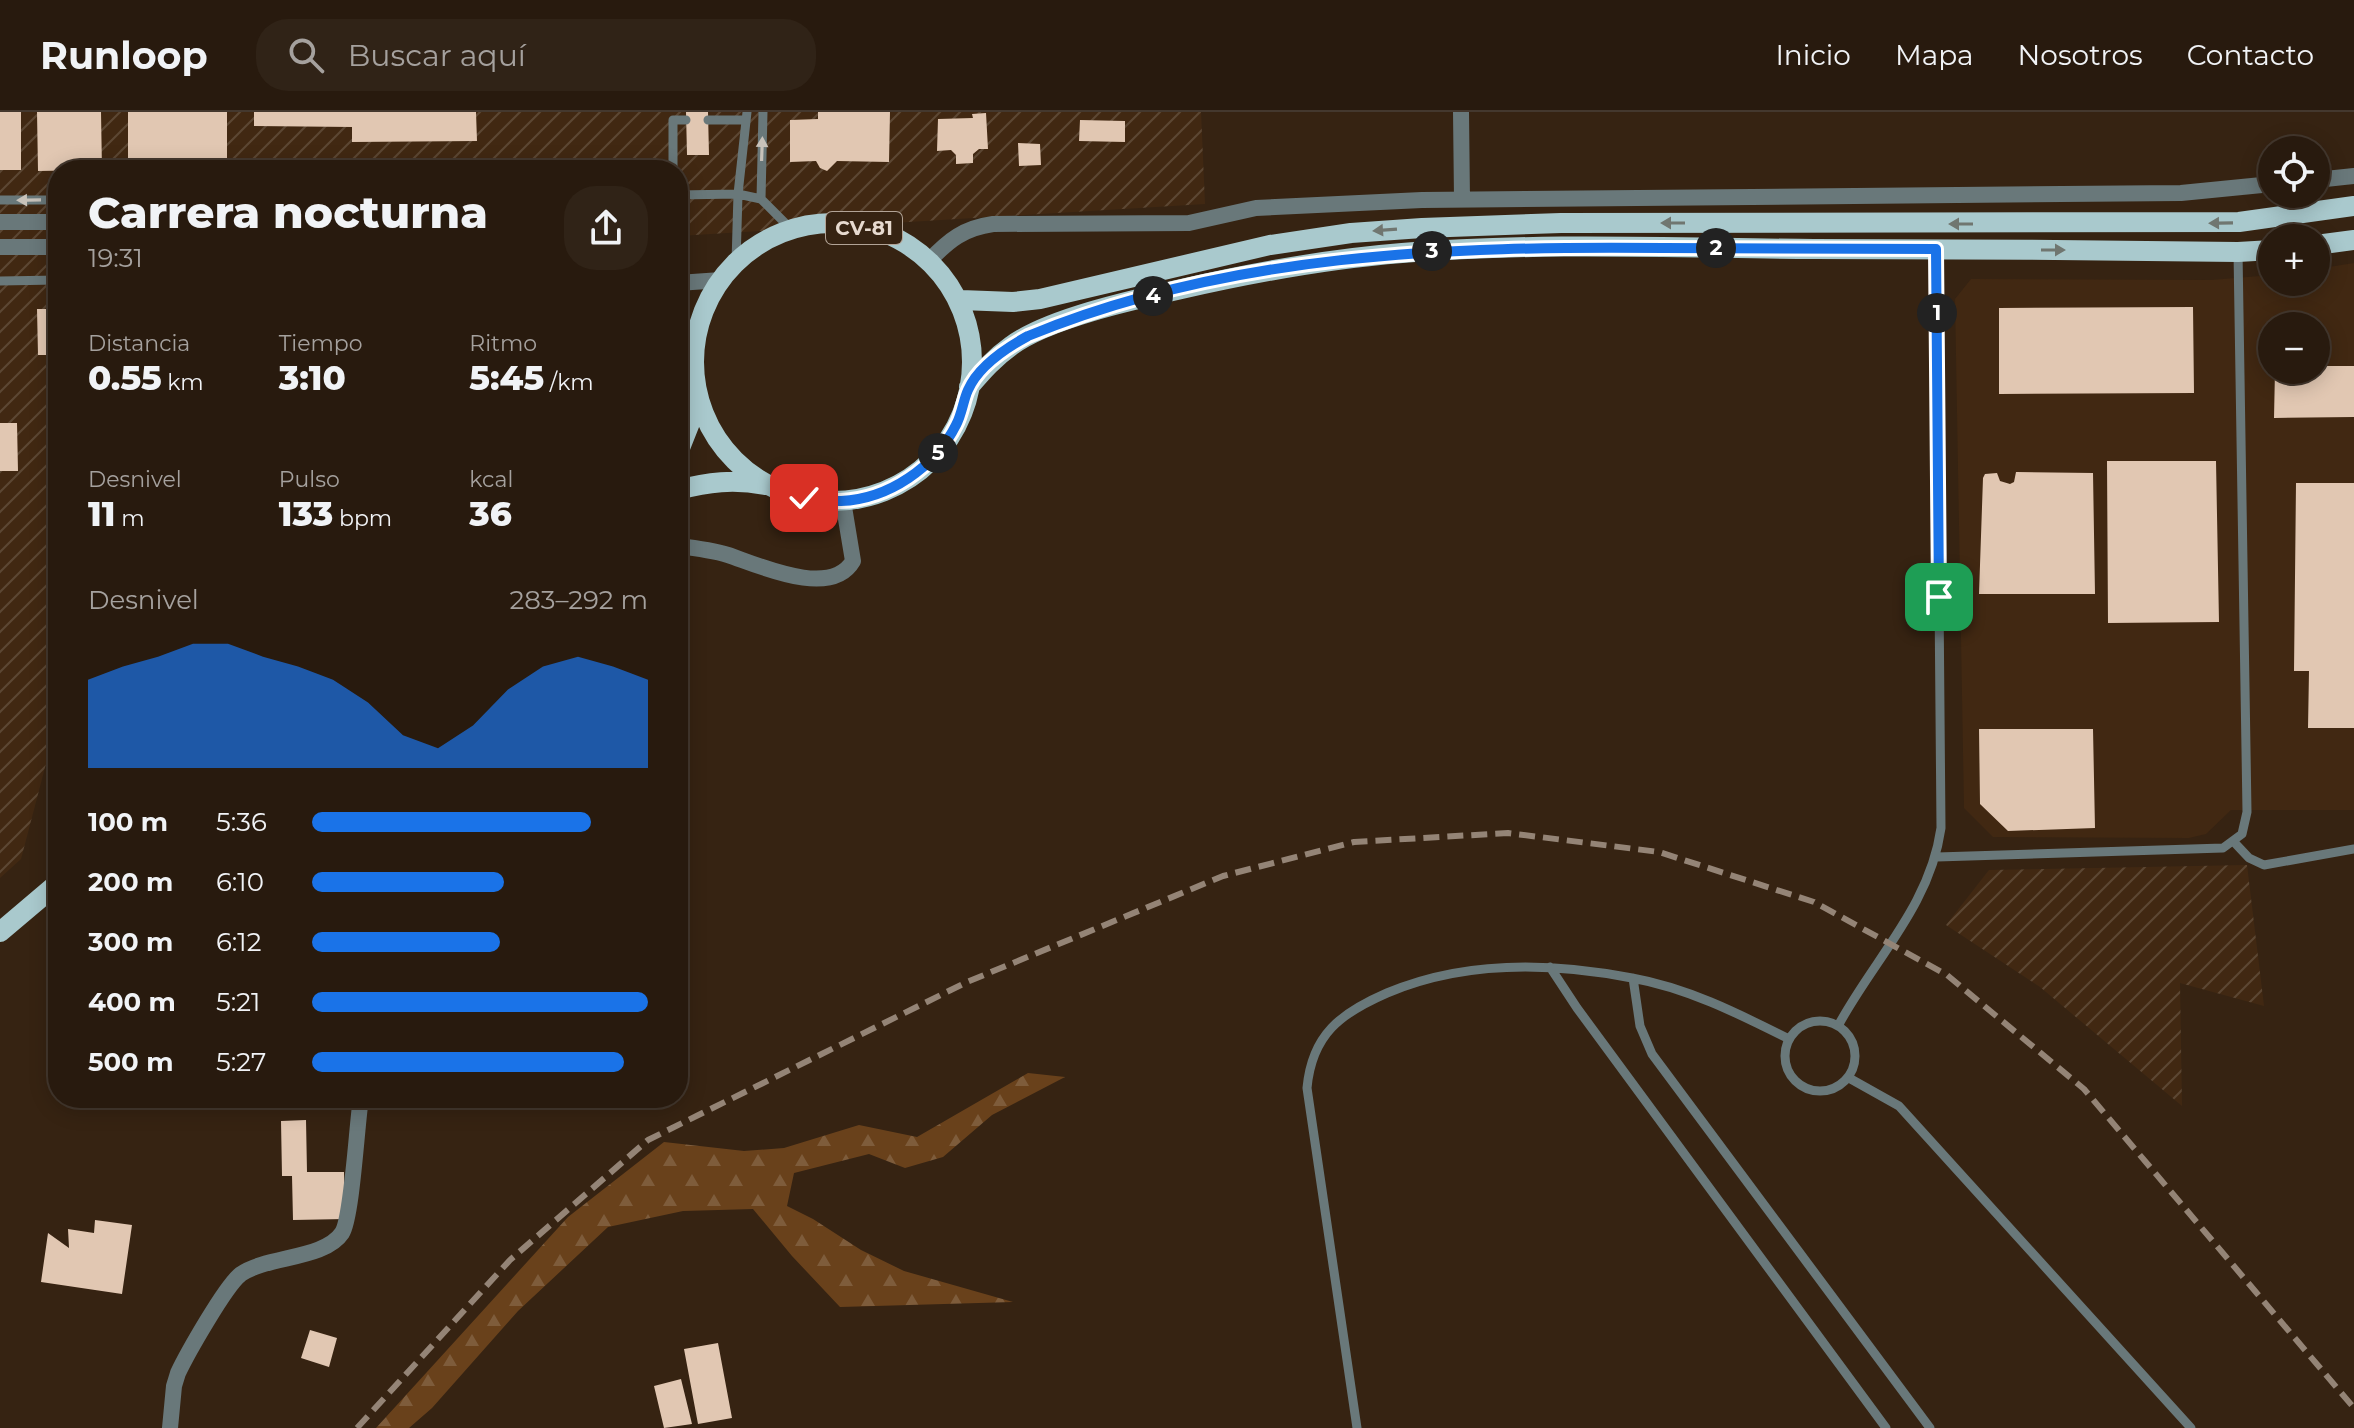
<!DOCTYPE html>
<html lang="es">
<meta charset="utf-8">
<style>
body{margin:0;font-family:Montserrat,sans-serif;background:#302317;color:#f1f3f6;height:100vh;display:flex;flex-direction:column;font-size:30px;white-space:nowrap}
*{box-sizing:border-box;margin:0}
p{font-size:26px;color:#a5a19e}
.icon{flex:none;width:44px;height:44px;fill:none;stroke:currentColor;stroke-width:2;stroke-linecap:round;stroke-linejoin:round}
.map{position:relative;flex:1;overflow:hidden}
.side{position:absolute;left:48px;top:48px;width:640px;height:948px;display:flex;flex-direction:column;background:#281a0e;border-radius:32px;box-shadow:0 4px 20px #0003,0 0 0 2px #44382e}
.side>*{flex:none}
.controls{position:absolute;left:2258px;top:24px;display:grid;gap:16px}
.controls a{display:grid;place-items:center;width:72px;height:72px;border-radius:50%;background:#281a0e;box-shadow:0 4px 20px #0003,0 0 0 2px #44382e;font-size:40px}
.pin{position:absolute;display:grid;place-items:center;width:68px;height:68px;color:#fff;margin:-34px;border-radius:16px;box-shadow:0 4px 12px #0006}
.km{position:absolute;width:40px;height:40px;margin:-20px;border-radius:50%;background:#222;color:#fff;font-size:22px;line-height:40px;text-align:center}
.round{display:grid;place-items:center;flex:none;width:84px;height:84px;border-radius:32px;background:#302317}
.overview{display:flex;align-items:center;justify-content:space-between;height:136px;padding:0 40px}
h1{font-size:44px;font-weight:800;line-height:60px}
.stats{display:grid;grid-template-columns:repeat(3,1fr);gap:12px;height:136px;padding:8px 40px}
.stats div{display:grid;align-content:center}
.stats b{font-size:34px;font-weight:800}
.stats small{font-size:22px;font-weight:400}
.stats p{font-size:22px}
.chart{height:224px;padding:16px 40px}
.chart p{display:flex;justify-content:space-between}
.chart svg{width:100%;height:144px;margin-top:8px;fill:#1a73e8;opacity:.7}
ul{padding:0 40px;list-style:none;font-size:26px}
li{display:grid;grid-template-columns:128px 96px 1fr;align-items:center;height:60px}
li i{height:20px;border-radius:10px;background:#1a73e8}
header{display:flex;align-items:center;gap:48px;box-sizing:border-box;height:112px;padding:0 40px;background:#281a0e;border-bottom:2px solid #44382e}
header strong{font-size:38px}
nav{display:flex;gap:44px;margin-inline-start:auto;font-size:28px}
.search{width:560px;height:72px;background:#302317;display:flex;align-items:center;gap:20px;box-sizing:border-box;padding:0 28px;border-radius:32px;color:#a5a19e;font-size:30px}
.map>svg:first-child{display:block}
</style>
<header>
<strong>Runloop</strong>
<div class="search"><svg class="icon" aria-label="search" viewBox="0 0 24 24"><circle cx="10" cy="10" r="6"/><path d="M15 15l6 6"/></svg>Buscar aquí</div>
<nav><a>Inicio</a><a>Mapa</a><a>Nosotros</a><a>Contacto</a></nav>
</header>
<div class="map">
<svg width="2354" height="1316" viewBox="0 0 2354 1316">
<defs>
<pattern id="industrial-furrows" width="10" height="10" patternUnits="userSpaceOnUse" patternTransform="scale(2)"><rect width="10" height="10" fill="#412812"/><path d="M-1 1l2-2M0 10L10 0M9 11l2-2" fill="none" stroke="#5c4733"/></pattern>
<pattern id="forest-firs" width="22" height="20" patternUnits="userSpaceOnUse" patternTransform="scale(2)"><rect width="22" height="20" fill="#69411b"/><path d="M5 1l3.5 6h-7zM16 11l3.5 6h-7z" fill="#7e5c3b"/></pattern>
</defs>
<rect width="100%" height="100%" fill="#362312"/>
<!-- built -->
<path fill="#412812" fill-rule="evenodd" d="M 2354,151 L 2354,698 L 2231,698 L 2206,722 L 2189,726 L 1993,725 L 1964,696 L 1955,187 L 1971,167 L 2211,168 L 2272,163 L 2272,170 L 2316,170 L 2316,157 ZM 2272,214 L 2316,214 L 2316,258 L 2272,258 Z"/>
<!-- industrial -->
<path fill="url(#industrial-furrows)" d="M 0,0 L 1201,0 L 1205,92 L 678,124 L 678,58 L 58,58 L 58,606 L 21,747 L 0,766 Z
M 2247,753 L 2264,894 L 2180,871 L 2182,994 L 2040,875 L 1946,813 L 1989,758 Z"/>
<!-- forest -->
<path fill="url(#forest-firs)" d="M 1028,961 L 1065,965 L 992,1003 L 943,1045 L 905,1056 L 869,1042 L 794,1061 L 787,1094 L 813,1107 L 861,1138 L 904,1159 L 1013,1190 L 840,1195 L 792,1144 L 753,1097 L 683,1099 L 608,1115 L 518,1199 L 432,1296 L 409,1316 L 376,1316 L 568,1105 L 664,1030 L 744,1039 L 784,1036 L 859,1013 L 917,1025 Z"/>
<!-- building -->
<path fill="#e1c7b2" d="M 0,0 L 21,0 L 21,58 L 0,58 Z
M 37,0 L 101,0 L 102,58 L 38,59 Z
M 128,0 L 227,0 L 227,58 L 128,58 Z
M 254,0 L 476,0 L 477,29 L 352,30 L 352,15 L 254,14 Z
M 686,0 L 708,0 L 709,43 L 687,43 Z
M 818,0 L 890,0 L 889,50 L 837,49 L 827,59 L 820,56 L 816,49 L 790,50 L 790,8 L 818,7 Z
M 986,1 L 988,37 L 979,37 L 973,42 L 973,51 L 956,52 L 956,43 L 951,38 L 937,39 L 938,7 L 973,6 L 972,2 Z
M 1080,8 L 1125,9 L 1125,30 L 1079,29 Z
M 1018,31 L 1040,32 L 1041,53 L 1019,54 Z
M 2193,195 L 2194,281 L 1999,282 L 1999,196 Z
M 37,197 L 58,197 L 58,243 L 38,243 Z
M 2316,254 L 2354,254 L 2354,305 L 2274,306 L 2275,258 L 2316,258 Z
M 0,311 L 17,311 L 18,359 L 0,359 Z
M 2107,349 L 2216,349 L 2219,510 L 2108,511 Z
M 2016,360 L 2093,361 L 2095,482 L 1979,482 L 1983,366 L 1985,362 L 1997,361 L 2000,369 L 2010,372 L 2014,370 Z
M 2296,371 L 2354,371 L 2354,616 L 2308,616 L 2309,559 L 2294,559 Z
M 1979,617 L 2093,617 L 2095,716 L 2008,719 L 1980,692 Z
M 306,1008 L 307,1060 L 344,1060 L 345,1107 L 293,1108 L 292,1064 L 282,1064 L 281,1009 Z
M 95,1108 L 132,1113 L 122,1182 L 41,1170 L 48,1121 L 69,1136 L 68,1117 L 94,1121 Z
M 310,1218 L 337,1226 L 329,1255 L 301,1246 Z
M 718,1231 L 732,1306 L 698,1312 L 684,1237 Z
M 681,1267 L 692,1312 L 664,1316 L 654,1274 Z"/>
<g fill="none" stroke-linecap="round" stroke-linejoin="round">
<!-- service -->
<path stroke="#69787a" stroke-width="9" d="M 763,0 L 761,87 L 792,118
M 708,8 L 746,8
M 673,58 L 673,8 L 686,8
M 678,83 L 738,82 L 761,87
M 0,88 L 58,88
M 736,151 L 738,82 L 747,0
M 0,169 L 58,168
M 2233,729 L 2249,746 L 2264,753 L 2354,737
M 1937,745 L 2223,736 L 2242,722 L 2247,700 L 2238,140
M 1550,855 L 1577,896 L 1886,1316
M 1633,866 L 1640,914 L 1652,942 L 1930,1316
M1785 944a35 35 0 1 1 70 0a35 35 0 1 1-70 0Z
M 1838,914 C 1874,847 1930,794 1941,716 L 1936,137
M 1849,966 L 1899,994 L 2191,1316
M 1357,1316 L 1307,976 C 1312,922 1341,901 1387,881 C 1465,848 1550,850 1632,866 C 1688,876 1739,902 1789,927"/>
<!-- minor -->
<path stroke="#69787a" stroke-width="16" d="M 1461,0 L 1462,87
M 2316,68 L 2354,64
M 929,149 C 949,128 964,116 993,112 L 1189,111 L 1256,96 L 1422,88 L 2181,81 L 2272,72
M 678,434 C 695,436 712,438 728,443 C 758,453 831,487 853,449 L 843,389
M 170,1316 L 174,1274 L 178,1261 C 187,1242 226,1173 241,1162 C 267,1144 325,1147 342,1121 C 352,1106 357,1010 361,986"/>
<!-- tertiary -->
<path stroke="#69787a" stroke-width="16" d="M 0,110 L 58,110
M 0,135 L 58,135
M 678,171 L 721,168
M 678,228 L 693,252"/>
<!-- primary -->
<path stroke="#a9c9cd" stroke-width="20" d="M694 250a139 139 0 1 1 278 0a139 139 0 1 1-278 0Z
M 2316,133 L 2354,128
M 961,188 L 1013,190 L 1040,187 L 1270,133 L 1351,121 L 1422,116 L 1561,111 L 2239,110 L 2354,94
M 969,275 C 982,260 994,246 1011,234 C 1047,207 1132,188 1177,178 C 1251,161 1326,147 1402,141 C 1539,130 1677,136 1814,137 C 1955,137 2097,138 2238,140 L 2272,138
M 678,341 L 699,288
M 678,378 C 708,370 734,367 765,373
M 0,820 L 58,771"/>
<!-- rail -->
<path stroke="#948476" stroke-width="6" stroke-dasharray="16 8" stroke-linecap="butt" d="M 357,1316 L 510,1148 L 648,1028 L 967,870 L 1223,764 L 1354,730 L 1508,721 L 1659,740 L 1814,790 L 1947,863 L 2084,977 L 2354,1296"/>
</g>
<!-- one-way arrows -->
<defs><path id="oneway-solid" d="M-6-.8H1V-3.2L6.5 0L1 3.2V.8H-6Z" transform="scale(2)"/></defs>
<g fill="#c8c2ba">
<use href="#oneway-solid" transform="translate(762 37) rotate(-88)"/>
<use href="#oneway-solid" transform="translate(29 88) rotate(179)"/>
</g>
<g fill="#707670">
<use href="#oneway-solid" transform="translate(1673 111) rotate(-180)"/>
<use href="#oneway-solid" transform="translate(2221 111) rotate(179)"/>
<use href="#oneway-solid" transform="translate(1961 112) rotate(180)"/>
<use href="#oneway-solid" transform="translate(1385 118) rotate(176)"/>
<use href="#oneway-solid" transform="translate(2053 138)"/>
</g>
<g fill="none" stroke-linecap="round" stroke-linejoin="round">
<!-- route casing -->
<g stroke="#fff" stroke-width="16">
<path id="route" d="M 804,386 C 816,387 829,389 841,389 C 889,387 935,355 956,313 C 962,302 963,289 968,278 C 978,255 1006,236 1028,224 C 1229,141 1449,134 1664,136 C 1755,136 1846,137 1936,137 L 1939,485"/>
</g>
<!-- route -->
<use href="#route" stroke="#1a73e8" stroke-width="10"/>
</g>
<g text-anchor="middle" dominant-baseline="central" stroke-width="8" stroke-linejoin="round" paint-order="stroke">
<!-- shield labels -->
<rect fill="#362312" stroke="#b2a396" stroke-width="2" x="826" y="100" width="76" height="32" rx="6"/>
<g font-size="20" font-weight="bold" fill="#e7dacf">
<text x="864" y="116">CV-81</text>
</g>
</g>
</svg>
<div class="controls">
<a><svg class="icon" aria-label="locate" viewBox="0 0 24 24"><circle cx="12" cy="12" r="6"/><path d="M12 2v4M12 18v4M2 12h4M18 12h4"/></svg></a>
<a>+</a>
<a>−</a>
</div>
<div class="pin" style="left:1939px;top:485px;background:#1e9e55"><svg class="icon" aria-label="arrive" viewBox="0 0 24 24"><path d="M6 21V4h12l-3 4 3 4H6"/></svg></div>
<div class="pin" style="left:804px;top:386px;background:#d93025"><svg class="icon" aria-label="check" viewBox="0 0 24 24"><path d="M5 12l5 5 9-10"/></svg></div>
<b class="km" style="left:1937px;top:201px">1</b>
<b class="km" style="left:1716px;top:136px">2</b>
<b class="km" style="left:1432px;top:139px">3</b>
<b class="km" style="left:1153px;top:184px">4</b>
<b class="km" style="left:938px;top:341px">5</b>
<section class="side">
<div class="overview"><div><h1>Carrera nocturna</h1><p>19:31</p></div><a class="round"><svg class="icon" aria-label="share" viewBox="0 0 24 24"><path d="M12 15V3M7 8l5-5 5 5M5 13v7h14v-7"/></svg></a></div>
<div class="stats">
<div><p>Distancia</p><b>0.55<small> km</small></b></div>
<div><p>Tiempo</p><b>3:10</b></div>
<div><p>Ritmo</p><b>5:45<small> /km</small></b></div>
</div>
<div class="stats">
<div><p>Desnivel</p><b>11<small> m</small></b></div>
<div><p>Pulso</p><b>133<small> bpm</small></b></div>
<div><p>kcal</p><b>36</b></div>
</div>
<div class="chart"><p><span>Desnivel</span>283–292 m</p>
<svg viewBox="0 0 160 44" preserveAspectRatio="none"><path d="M0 44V17L10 13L20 10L30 6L40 6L50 10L60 13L70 17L80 24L90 34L100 38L110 31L120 20L130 13L140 10L150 13L160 17V44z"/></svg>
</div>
<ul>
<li><b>100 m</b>5:36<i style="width:83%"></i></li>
<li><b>200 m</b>6:10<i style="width:57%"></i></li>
<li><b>300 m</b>6:12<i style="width:56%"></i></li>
<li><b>400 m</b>5:21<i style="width:100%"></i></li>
<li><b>500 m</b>5:27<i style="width:93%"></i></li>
</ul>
</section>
</div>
